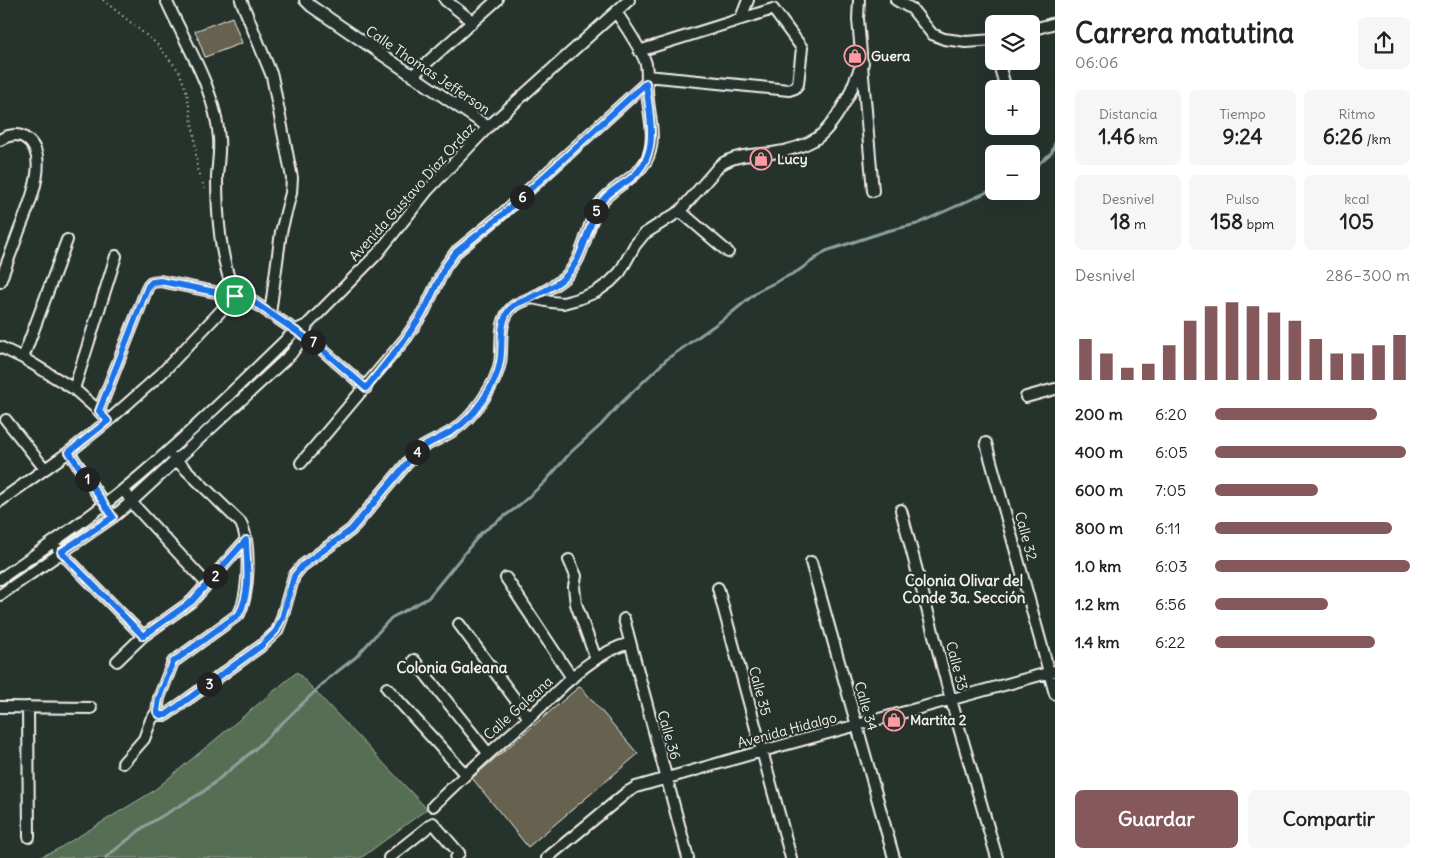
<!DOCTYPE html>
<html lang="es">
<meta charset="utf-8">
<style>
body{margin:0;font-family:Delius,sans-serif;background:#f6f6f6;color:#222;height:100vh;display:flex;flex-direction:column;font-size:19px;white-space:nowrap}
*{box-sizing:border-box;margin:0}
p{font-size:16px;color:#767676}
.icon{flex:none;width:28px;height:28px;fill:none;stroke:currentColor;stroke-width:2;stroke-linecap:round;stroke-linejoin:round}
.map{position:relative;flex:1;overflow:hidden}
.drawer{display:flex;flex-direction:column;background:#fff;width:375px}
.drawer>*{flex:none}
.fabs{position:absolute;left:985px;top:15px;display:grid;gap:10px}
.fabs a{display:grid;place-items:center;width:55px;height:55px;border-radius:8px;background:#fff;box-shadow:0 5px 20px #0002;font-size:25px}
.pin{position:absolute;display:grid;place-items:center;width:42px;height:42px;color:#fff;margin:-21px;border:2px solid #fff;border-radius:50%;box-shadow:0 1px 5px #0007}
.km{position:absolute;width:25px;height:25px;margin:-12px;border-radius:50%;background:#222;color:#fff;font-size:14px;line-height:25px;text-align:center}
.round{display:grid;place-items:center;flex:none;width:52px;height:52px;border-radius:8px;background:#f6f6f6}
.summary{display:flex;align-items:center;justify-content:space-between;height:85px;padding:0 20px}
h1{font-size:28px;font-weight:700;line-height:38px}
.stats{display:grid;grid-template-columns:repeat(3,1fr);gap:8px;height:85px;padding:5px 20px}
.stats div{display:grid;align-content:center;border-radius:8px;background:#f6f6f6;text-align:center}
.stats b{font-size:21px;font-weight:700}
.stats small{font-size:14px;font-weight:400}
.stats p{font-size:14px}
.chart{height:140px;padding:10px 20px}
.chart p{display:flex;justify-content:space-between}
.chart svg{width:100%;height:90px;margin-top:5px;stroke:#85585c;stroke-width:6}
.button{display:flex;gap:10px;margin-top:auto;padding:10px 20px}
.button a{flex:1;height:58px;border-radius:8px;background:#85585c;color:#fff;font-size:20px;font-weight:700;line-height:58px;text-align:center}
.button a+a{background:#f6f6f6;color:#222}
ul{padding:0 20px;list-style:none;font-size:16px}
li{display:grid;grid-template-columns:80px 60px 1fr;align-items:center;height:38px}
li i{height:12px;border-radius:6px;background:#85585c}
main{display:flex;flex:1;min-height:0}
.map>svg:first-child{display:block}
</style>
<main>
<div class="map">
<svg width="1055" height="858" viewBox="0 0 1055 858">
<rect width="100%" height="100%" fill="#26332d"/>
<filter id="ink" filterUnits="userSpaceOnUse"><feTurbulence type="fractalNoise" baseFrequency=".02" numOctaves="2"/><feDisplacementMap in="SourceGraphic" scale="10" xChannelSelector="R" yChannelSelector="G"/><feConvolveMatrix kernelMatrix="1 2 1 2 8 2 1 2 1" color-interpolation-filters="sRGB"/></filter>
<g filter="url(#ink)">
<!-- green -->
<path fill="#566e53" stroke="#a5b09e" d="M 297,672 L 427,809 L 361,858 L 38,858 L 56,850 L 152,792 Z"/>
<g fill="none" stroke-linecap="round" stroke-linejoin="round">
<!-- stream -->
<path stroke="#8ca19c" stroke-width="3" d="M 1031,171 L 1052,152 L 1055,143
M 105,858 L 145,826 L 203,792 L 254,750 L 329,678 L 356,657 L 391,618 L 428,598 L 481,533 L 516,508 L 544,483 L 571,452 L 601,425 L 618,406 L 667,359 L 729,315 L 758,291 L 798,271 L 826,251 L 887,231 L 917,224 L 994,189"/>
</g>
<!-- building -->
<path fill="#66624f" stroke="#f4f1e8" d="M 232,17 L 242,43 L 205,57 L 195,31 Z
M 580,686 L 638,754 L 528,847 L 472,778 Z"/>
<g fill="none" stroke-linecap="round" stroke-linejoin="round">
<!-- minor casing -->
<g stroke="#f4f1e8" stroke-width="14">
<path id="minor" d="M 166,0 C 186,45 215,88 219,138 C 220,151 218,164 217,176 C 217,217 220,258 235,296
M 241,0 L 272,76 L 292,178 L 291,193 L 281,232 L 270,314
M 305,0 L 311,6 L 488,127
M 445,0 L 472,21
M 859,0 L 858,19 L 873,191
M 896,0 L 912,9 L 932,34 L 944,39 L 966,42 L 994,40
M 741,18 L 748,0
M 1031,30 L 1055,23
M 639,51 L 773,9 L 802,48 L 798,84 L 795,88 L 789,90 L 647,76
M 998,61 L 1006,89
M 412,76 L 497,0
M 0,140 C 7,135 18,133 25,138 C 53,155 27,210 19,231 C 13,248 6,265 0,282
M 680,211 L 728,252
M 532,298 L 551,302 L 563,303 L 578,299 L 596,292 L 610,282 L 620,272 L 635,245 L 644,234 L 680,211 L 720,165 C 736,154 754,155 772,153 C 786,151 805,146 817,138 C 829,130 842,108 849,95 C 854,84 857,73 863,63
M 0,347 L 23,358 L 74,389 L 99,411
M 23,358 L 67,240
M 74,389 L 116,256
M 1026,397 L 1055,389
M 6,420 L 45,469
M 108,421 L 99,411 L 148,286 L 152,282 L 160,281 L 235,296 L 252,301 L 318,346 L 366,388
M 986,443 L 1055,694
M 69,452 L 113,517
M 301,463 L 406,338 L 424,311 L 445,267 L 456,252 L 501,215 L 646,83
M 124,489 L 131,502 L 207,584
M 0,501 L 69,452 L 108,421 L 161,374 L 235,296
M 901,510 L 951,700 L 997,858
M 58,549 L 143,636
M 569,560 L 576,576 L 574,587 L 576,604 L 596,659
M 811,562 L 894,858
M 506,578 L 572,678
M 0,579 C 41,550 84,522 123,490 C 184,440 240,384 296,330 L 307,325 L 378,253 L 428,190 L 488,127 L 629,0
M 718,588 L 791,858
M 0,595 L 113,517 L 131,502 L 291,354 L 304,336 L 307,325
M 624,619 L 688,858
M 459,624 L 529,718
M 414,660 L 488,753
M 117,661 L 143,636 L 192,601 L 246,540
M 387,688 L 465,774
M 0,707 L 91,708
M 28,707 L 29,837
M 157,712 L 160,715 L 166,715 L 261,646 L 277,631 L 282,618 L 294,576 L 302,566 L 351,530 L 418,450 C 430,442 442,438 454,430 C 473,418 496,384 500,363 C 503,347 498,325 509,311 C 515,303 522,302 531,298 C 542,293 554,286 563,279 C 585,260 585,228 599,205 C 611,187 635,180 646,161 C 658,140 648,113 647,90 C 646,82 648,73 646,64 C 643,52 624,24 616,12
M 123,763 L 144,739 L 151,720 L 157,712 L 159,698 L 173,662 L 239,614 C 249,594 251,544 241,523 L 174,458
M 433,806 C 464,775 496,747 529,718 C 559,691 589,654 630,643
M 389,858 L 433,823 L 459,853 L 456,858
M 547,858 L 626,793 L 636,787 L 762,751 L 1055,671"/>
</g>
<!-- path -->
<path stroke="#f4f1e8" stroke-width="2" stroke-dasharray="1 4" stroke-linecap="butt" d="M 103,0 L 157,44 L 179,71 L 187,93 L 195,140 L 197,169 L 206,192"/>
<!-- minor -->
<use href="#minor" stroke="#26332d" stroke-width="10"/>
</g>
</g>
<g fill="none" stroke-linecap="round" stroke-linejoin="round" filter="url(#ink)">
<!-- route casing -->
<g stroke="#fff" stroke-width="10">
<path id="route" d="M 646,83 C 649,117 662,154 630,179 C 620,186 605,194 599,206 C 586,229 584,258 565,277 C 556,286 543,292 532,297 C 523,302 513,303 507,313 C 499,328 503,346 500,362 C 497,384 473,418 454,430 C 443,437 430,442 418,450 L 351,530 L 302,566 L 294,576 L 282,618 L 276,631 L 261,646 L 166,715 L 160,715 L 157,712 L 159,698 L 173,662 L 239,614 C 251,592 247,565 246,540 L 192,601 L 143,636 L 61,552 L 113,517 L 69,452 L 108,421 L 99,411 L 148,286 L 152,282 L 160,281 L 235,296 L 252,301 L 318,346 L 366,388 L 406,338 L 424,311 L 445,267 L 456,252 L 502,215 Z"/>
</g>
<!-- route -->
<use href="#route" stroke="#1a73e8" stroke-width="6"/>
</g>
<!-- icons -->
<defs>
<g id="shop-ring" transform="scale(1.125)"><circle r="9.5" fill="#26332d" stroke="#ff9aa2" stroke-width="1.5"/><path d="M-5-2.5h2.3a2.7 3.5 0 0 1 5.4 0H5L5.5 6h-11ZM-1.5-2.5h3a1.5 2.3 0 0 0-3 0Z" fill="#ff9aa2"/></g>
</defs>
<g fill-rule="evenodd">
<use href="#shop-ring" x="855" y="56"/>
<use href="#shop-ring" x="761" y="159"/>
<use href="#shop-ring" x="894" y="720"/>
</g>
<g text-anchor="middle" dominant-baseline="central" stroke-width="4.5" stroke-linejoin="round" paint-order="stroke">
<!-- poi labels -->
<g font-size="14" font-weight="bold" fill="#f4f1e8" stroke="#26332d" text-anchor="start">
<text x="871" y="56">Guera</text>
<text x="777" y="159">Lucy</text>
<text x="910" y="720">Martita 2</text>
</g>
<!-- street labels -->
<g font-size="14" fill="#f4f1e8" stroke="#26332d">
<text transform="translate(428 70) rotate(34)">Calle Thomas Jefferson</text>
<text transform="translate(412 192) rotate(-48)">Avenida Gustavo Díaz Ordaz</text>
<text transform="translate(1026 536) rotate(75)">Calle 32</text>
<text transform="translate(957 666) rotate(75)">Calle 33</text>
<text transform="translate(760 691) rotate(75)">Calle 35</text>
<text transform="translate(866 706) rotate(74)">Calle 34</text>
<text transform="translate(518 708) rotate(-42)">Calle Galeana</text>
<text transform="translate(787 730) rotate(-15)">Avenida Hidalgo</text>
<text transform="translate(669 735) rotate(74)">Calle 36</text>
</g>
<!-- neighbourhood labels -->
<g font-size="15" font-weight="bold" fill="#f4f1e8" stroke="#26332d">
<text x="964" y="580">Colonia Olivar del<tspan x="964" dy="17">Conde 3a. Sección</tspan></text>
<text x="452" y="667">Colonia Galeana</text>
</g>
</g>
</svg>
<div class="fabs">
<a><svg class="icon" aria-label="layers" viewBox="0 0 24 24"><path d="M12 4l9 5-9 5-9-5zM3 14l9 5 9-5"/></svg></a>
<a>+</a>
<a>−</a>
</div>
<div class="pin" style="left:235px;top:296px;background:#1e9e55"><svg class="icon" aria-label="arrive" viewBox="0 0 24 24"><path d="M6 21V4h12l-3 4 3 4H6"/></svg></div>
<b class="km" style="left:87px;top:479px">1</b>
<b class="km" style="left:215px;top:576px">2</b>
<b class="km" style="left:209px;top:684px">3</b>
<b class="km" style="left:417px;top:452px">4</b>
<b class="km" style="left:596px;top:211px">5</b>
<b class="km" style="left:522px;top:197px">6</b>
<b class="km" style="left:313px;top:342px">7</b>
</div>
<section class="drawer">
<div class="summary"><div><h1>Carrera matutina</h1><p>06:06</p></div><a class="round"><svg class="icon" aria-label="share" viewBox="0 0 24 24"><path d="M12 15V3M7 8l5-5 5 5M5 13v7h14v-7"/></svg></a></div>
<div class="stats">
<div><p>Distancia</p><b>1.46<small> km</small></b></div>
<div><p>Tiempo</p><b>9:24</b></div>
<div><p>Ritmo</p><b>6:26<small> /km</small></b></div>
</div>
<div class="stats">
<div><p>Desnivel</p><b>18<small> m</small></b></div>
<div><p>Pulso</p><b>158<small> bpm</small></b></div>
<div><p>kcal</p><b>105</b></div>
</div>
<div class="chart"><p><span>Desnivel</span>286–300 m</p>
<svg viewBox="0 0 160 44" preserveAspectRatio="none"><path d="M5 44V24M15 44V31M25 44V38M35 44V36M45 44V27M55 44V15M65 44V8M75 44V6M85 44V8M95 44V11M105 44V15M115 44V24M125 44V31M135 44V31M145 44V27M155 44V22"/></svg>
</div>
<ul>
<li><b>200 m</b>6:20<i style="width:83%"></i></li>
<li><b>400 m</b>6:05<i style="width:98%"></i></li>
<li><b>600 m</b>7:05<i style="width:53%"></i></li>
<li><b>800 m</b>6:11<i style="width:91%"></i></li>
<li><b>1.0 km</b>6:03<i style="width:100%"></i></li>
<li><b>1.2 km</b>6:56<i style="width:58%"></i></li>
<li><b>1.4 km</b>6:22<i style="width:82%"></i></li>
</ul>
<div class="button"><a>Guardar</a><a>Compartir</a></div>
</section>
</main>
